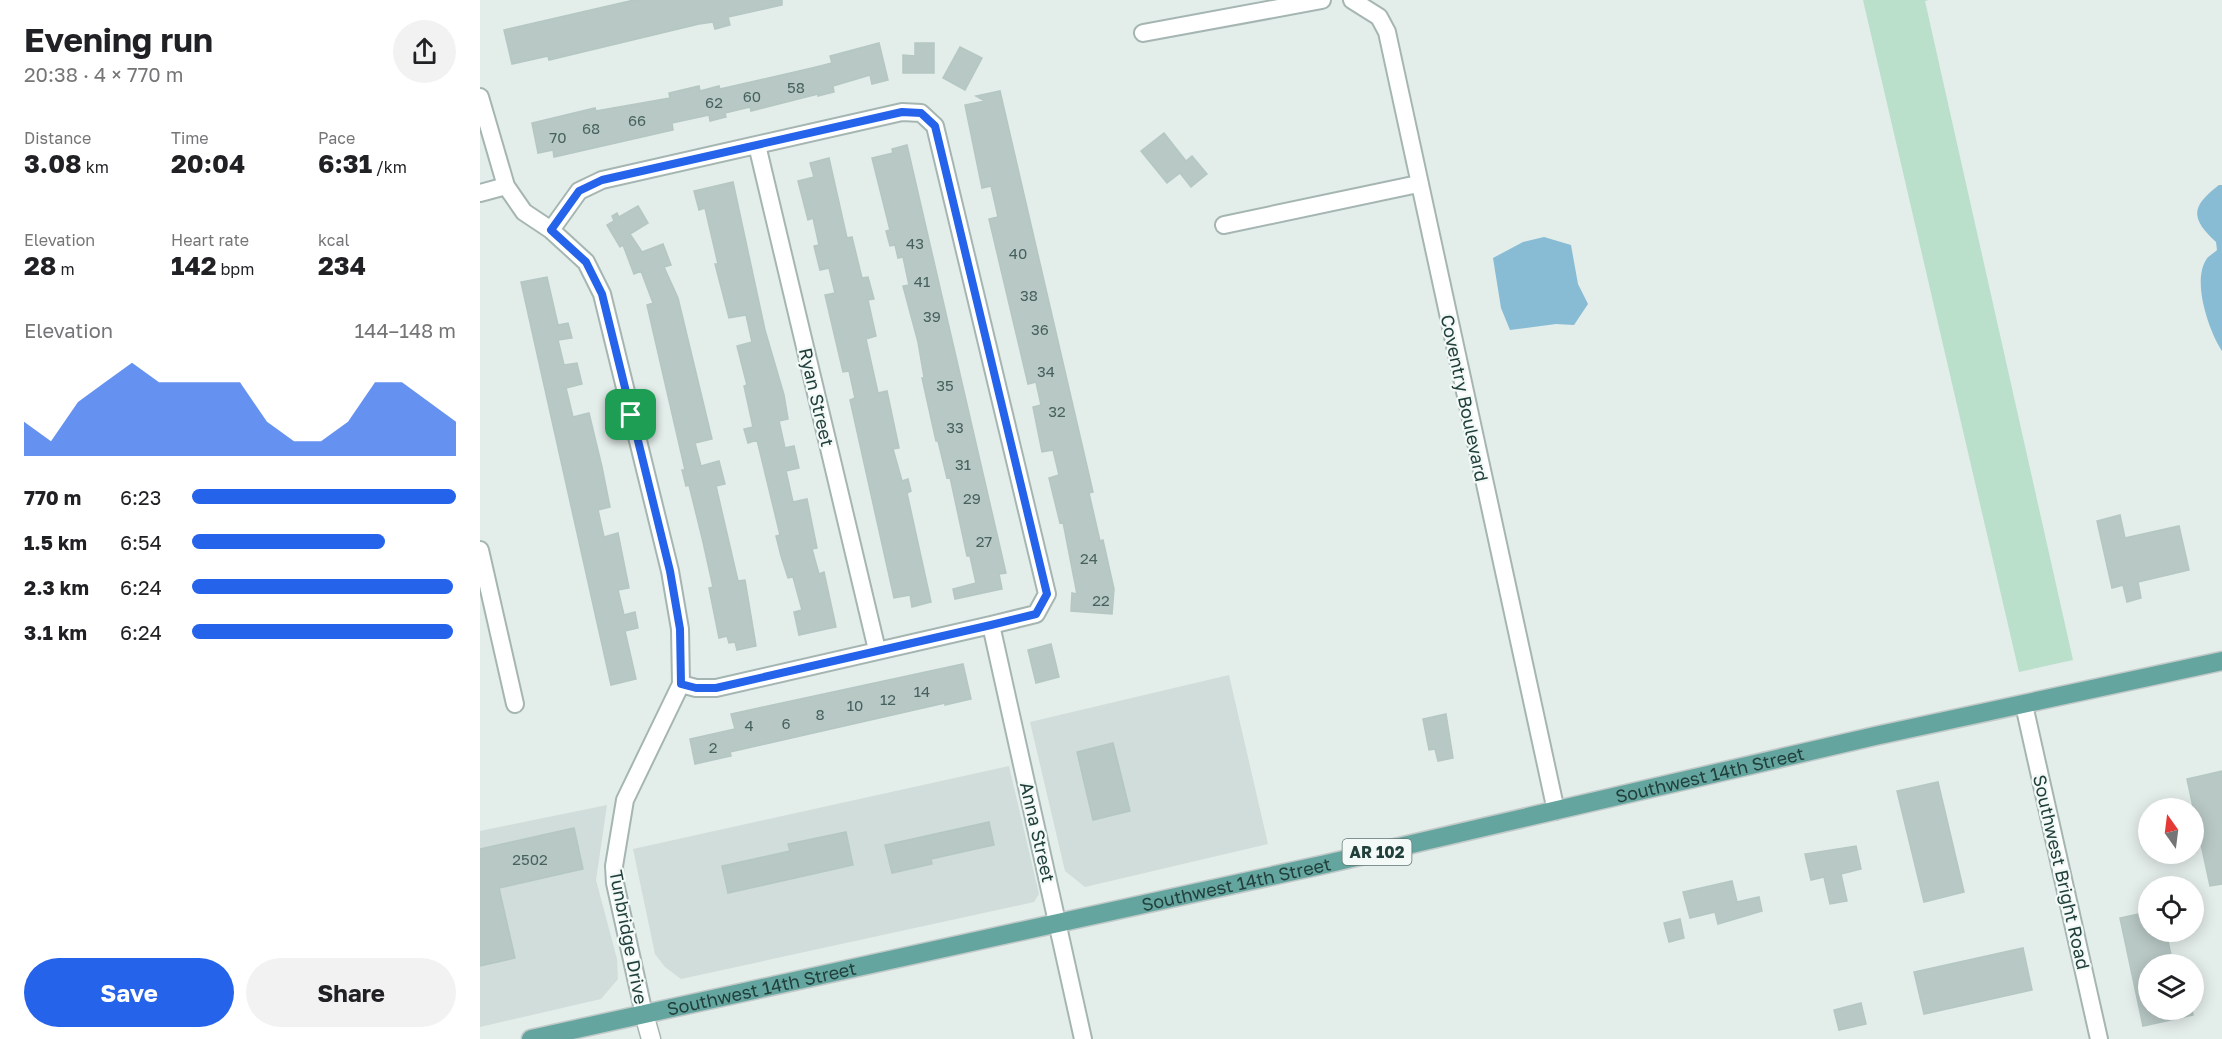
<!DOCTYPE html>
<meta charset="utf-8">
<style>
body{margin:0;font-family:"Golos Text",sans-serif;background:#f2f2f2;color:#202124;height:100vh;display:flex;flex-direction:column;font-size:22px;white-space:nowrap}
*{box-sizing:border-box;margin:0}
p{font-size:20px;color:#757577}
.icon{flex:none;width:33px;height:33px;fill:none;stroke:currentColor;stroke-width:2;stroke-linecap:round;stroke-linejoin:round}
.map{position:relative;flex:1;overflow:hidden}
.details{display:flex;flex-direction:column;background:#fff;width:480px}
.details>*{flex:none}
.needle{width:39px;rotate:346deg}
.buttons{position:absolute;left:1658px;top:798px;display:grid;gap:12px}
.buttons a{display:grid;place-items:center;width:66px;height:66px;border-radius:50%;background:#fff;box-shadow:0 3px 15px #0003;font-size:30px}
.pin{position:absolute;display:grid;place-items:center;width:51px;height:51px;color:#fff;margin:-26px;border-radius:12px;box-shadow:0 3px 9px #0006}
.round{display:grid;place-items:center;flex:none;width:63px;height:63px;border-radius:32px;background:#f2f2f2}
.overview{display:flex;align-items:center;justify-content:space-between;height:102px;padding:0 24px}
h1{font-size:33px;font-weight:700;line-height:45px}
.figures{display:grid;grid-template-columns:repeat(3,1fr);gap:9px;height:102px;padding:6px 24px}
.figures div{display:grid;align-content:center}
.figures b{font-size:26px;font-weight:700}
.figures small{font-size:16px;font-weight:400}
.figures p{font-size:16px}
.chart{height:168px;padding:12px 24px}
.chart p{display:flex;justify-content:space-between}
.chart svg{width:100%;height:108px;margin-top:6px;fill:#2563eb;opacity:.7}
.button{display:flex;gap:12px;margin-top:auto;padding:12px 24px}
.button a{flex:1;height:69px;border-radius:36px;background:#2563eb;color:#fff;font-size:24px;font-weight:700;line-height:69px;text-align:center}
.button a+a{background:#f2f2f2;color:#202124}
ul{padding:0 24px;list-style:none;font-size:20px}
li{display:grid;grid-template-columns:96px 72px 1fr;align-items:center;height:45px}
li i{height:15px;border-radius:8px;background:#2563eb}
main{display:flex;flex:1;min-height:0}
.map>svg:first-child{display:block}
</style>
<main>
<section class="details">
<div class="overview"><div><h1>Evening run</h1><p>20:38 · 4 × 770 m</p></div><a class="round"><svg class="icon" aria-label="share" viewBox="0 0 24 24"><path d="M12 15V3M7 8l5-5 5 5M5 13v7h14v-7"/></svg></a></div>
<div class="figures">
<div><p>Distance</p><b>3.08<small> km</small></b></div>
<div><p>Time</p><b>20:04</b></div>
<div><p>Pace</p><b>6:31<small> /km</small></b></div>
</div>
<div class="figures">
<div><p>Elevation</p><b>28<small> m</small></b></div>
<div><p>Heart rate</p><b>142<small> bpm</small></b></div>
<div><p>kcal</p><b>234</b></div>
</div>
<div class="chart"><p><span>Elevation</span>144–148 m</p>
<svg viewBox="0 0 160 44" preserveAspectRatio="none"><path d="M0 44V30L10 38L20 22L30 14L40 6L50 14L60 14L70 14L80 14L90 30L100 38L110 38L120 30L130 14L140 14L150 22L160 30V44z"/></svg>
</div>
<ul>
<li><b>770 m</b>6:23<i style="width:100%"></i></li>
<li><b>1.5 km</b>6:54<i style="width:73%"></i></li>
<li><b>2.3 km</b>6:24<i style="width:99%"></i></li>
<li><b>3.1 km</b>6:24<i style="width:99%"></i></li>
</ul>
<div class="button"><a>Save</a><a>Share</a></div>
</section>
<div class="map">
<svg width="1742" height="1039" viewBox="0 0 1742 1039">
<rect width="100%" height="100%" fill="#e3edea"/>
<!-- built -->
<path fill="#d1ddda" d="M 749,675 L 788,844 L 605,887 L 585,871 L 550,722 Z
M 529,766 L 559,894 L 554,902 L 201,979 L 185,967 L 175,954 L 153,849 Z
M 127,805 L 116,880 L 137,959 L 138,979 L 121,999 L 0,1027 L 0,831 Z"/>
<!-- green -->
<path fill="#badfcb" d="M 1383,0 L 1449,0 L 1445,1 L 1593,660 L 1539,672 Z"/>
<!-- water -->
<path fill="#88bcd5" d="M 1739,185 L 1742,185 L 1742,351 C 1729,331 1712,282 1726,260 C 1728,256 1734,253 1737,250 L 1736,242 C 1709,217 1712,206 1739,185 Z
M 1064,237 L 1091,245 L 1098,284 L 1108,304 L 1094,325 L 1076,324 L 1030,330 L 1021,308 L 1013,258 L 1043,242 Z"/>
<!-- building -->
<path fill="#b8c8c4" stroke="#b5c7c3" stroke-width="1.5" d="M 154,0 L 302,0 L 302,5 L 248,17 L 250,25 L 235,29 L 233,22 L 219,24 L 69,60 L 68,56 L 32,64 L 24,30 Z
M 399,43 L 408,80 L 392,84 L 390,75 L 353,86 L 354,92 L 338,96 L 338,94 L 271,111 L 270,107 L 245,113 L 246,117 L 230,121 L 229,115 L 192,123 L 193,130 L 74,157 L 73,150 L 58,153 L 52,123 L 115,108 L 116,111 L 190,98 L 189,93 L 219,86 L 220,91 L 239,86 L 240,89 L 332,68 L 352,63 L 350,56 Z
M 435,43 L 454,43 L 454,73 L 423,73 L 423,55 L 435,56 Z
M 480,47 L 502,58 L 485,90 L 463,78 Z
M 520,91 L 613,492 L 609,493 L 620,541 L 623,540 L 634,589 L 632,614 L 591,611 L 592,593 L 597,594 L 583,522 L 580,523 L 569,478 L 579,475 L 573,450 L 562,452 L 553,407 L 561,405 L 556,382 L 548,384 L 509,219 L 518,217 L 514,199 L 511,186 L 502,188 L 485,105 L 505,101 L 496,96 Z
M 684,133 L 706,161 L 712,156 L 727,174 L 711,187 L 700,173 L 687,183 L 661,151 Z
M 427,145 L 526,573 L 519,574 L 522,589 L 475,599 L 473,589 L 496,583 L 490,556 L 487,556 L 470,477 L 467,478 L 458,441 L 456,441 L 442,378 L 444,377 L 438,342 L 423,286 L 429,285 L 423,257 L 418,258 L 415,245 L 410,246 L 406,231 L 410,230 L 392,158 L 413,153 L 412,149 Z
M 349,158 L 367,238 L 372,237 L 382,278 L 388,277 L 394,299 L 388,300 L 396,336 L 386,339 L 398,393 L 407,391 L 419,448 L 413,449 L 422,481 L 428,479 L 431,491 L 427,493 L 451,602 L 432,607 L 430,595 L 414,598 L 370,400 L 375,398 L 369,371 L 363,372 L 345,295 L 355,293 L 349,268 L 340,270 L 334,246 L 339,245 L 333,218 L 328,220 L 318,181 L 334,177 L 330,163 Z
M 253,182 L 285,330 L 304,395 L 308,419 L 299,421 L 305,448 L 314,446 L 319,468 L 306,471 L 313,502 L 327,499 L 337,548 L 332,549 L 339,574 L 344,572 L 356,627 L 319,635 L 314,612 L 322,610 L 313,577 L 308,578 L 301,556 L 296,536 L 300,535 L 277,440 L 268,443 L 264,429 L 273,427 L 264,386 L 267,385 L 257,346 L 272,342 L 266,315 L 249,318 L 235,264 L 238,264 L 225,208 L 219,210 L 214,191 Z
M 158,206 L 168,223 L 150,234 L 162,252 L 183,244 L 191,265 L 184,267 L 198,298 L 232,439 L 215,443 L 221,466 L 239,461 L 245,484 L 236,486 L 258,581 L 265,580 L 276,646 L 257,650 L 255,642 L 249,643 L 247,636 L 239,638 L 229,588 L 233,587 L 223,542 L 209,485 L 206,486 L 202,470 L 205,470 L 167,305 L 173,303 L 161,271 L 154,274 L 143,245 L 140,247 L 127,225 L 134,221 L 132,216 L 137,213 L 139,217 Z
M 67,277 L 78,325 L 88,323 L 92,338 L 78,340 L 84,365 L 97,363 L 102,384 L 86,388 L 93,417 L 109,413 L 122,467 L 130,507 L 118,510 L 124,537 L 138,533 L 149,588 L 138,590 L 144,615 L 155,612 L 158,628 L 145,631 L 156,679 L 131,685 L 41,282 Z
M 1640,515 L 1645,538 L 1699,526 L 1709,570 L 1658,582 L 1661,598 L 1647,602 L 1643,585 L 1632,588 L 1617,521 Z
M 571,644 L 579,677 L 556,683 L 548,650 Z
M 483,664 L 491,699 L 465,705 L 465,703 L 250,752 L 251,756 L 215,764 L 210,739 L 255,729 L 251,714 Z
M 966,714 L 973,758 L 958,761 L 955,749 L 949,750 L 943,719 Z
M 633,743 L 650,811 L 613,820 L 597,752 Z
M 1742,771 L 1742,884 L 1730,886 L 1707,779 Z
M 1458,782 L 1484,892 L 1444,902 L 1417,791 Z
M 509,822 L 514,845 L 451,859 L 452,864 L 412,873 L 405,845 Z
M 94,828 L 103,869 L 19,888 L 35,958 L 0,966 L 0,849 Z
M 366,832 L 373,865 L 248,893 L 242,866 L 310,851 L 308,844 Z
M 1376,846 L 1381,869 L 1361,874 L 1367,901 L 1350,904 L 1344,877 L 1331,880 L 1325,854 Z
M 1252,881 L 1257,902 L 1279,897 L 1282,911 L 1238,924 L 1235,912 L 1210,918 L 1203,892 Z
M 1668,912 L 1668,932 L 1686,932 L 1693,964 L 1668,964 L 1668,1010 L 1712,1010 L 1713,1015 L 1663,1026 L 1640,918 Z
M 1200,919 L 1204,938 L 1189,942 L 1184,923 Z
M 1543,948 L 1552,990 L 1444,1014 L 1434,972 Z
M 1381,1003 L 1386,1024 L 1359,1030 L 1354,1010 Z"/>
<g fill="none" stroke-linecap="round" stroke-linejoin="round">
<!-- minor casing -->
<g stroke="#a5b6b2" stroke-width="20">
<path id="minor" d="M 872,0 L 899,17 L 907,32 L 1076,811
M 663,33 L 842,0
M 0,97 L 26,186 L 44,212 L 71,230 L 106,262 L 122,294 L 190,571 L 200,629 L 201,684 L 145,800 L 134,866 L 135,883 L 164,1014
M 277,145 L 397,650
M 0,193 L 26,186
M 744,225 L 938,184
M 71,230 L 99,191 L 122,180 L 422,112 L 441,113 L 455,126 L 567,594 L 556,614 L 511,625 L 236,688 L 216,688 L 201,684
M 0,550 L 35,704
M 511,625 L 603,1039
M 1544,705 L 1619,1039"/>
</g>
<!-- tertiary casing -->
<g stroke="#a5b6b2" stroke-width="21">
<path id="tertiary" d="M 164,1014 L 171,1039"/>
</g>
<!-- primary casing -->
<g stroke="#c1cac8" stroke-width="21">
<g id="primary">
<path id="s1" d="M 51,1039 L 846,864 L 1395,736 L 1742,661"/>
</g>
</g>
<!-- minor -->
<use href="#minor" stroke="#fff" stroke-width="16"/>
<!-- tertiary -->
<use href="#tertiary" stroke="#fff" stroke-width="18"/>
<!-- primary -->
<use href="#primary" stroke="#65a59f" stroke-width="18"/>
</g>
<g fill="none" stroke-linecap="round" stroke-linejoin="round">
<!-- route casing -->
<g stroke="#fff" stroke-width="12">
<path id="route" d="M 422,112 L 441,113 L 455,126 L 567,594 L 556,614 L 511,625 L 236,688 L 216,688 L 201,684 L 200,629 L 190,571 L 122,294 L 106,262 L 71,230 L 99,191 L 122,180 Z"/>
</g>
<!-- route -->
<use href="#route" stroke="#2563eb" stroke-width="8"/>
</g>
<g text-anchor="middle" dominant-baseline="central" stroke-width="4.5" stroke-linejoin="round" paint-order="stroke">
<!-- number labels -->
<g font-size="15" fill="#47625e">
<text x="316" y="87">58</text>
<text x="272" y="96">60</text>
<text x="234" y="102">62</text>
<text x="157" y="120">66</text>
<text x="111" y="128">68</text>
<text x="78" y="137">70</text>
<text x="435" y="243">43</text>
<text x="538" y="253">40</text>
<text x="442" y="281">41</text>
<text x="549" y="295">38</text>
<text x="452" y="316">39</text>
<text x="560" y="329">36</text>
<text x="566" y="371">34</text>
<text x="465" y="385">35</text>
<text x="577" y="411">32</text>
<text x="475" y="427">33</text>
<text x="483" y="464">31</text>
<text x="492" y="498">29</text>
<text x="504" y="541">27</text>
<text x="609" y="558">24</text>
<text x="621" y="600">22</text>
<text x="442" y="691">14</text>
<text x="408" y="699">12</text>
<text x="375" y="705">10</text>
<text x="340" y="714">8</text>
<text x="306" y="723">6</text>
<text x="269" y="725">4</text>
<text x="233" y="747">2</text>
<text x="50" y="859">2502</text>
</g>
<!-- shield labels -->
<rect fill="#f3f9f7" stroke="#607874" stroke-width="1.5" x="862.5" y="839" width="69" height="26" rx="4.5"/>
<g font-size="16" font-weight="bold" fill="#21403c">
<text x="897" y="852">AR 102</text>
</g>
<!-- street labels -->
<g font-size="18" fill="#21403c" stroke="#f3f9f7">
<text transform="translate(337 397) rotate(77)">Ryan Street</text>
<text transform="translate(985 398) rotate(78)">Coventry Boulevard</text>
<text stroke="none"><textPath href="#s1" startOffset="1208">Southwest 14th Street</textPath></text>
<text transform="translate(558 832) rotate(77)">Anna Street</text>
<text transform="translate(1582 872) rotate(77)">Southwest Bright Road</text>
<text stroke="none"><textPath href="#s1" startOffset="722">Southwest 14th Street</textPath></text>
<text transform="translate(149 937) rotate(79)">Tunbridge Drive</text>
<text stroke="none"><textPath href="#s1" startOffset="236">Southwest 14th Street</textPath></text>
</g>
</g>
</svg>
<div class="buttons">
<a><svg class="needle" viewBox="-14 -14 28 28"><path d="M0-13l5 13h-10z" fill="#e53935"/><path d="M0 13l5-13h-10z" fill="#757577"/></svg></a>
<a><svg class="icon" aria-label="locate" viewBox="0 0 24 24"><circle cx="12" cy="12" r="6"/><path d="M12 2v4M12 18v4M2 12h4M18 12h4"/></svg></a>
<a><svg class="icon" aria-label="layers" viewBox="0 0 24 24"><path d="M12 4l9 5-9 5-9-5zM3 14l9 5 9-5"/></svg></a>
</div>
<div class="pin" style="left:151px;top:415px;background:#1e9e55"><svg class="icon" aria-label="arrive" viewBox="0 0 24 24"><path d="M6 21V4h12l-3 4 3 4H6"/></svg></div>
</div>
</main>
